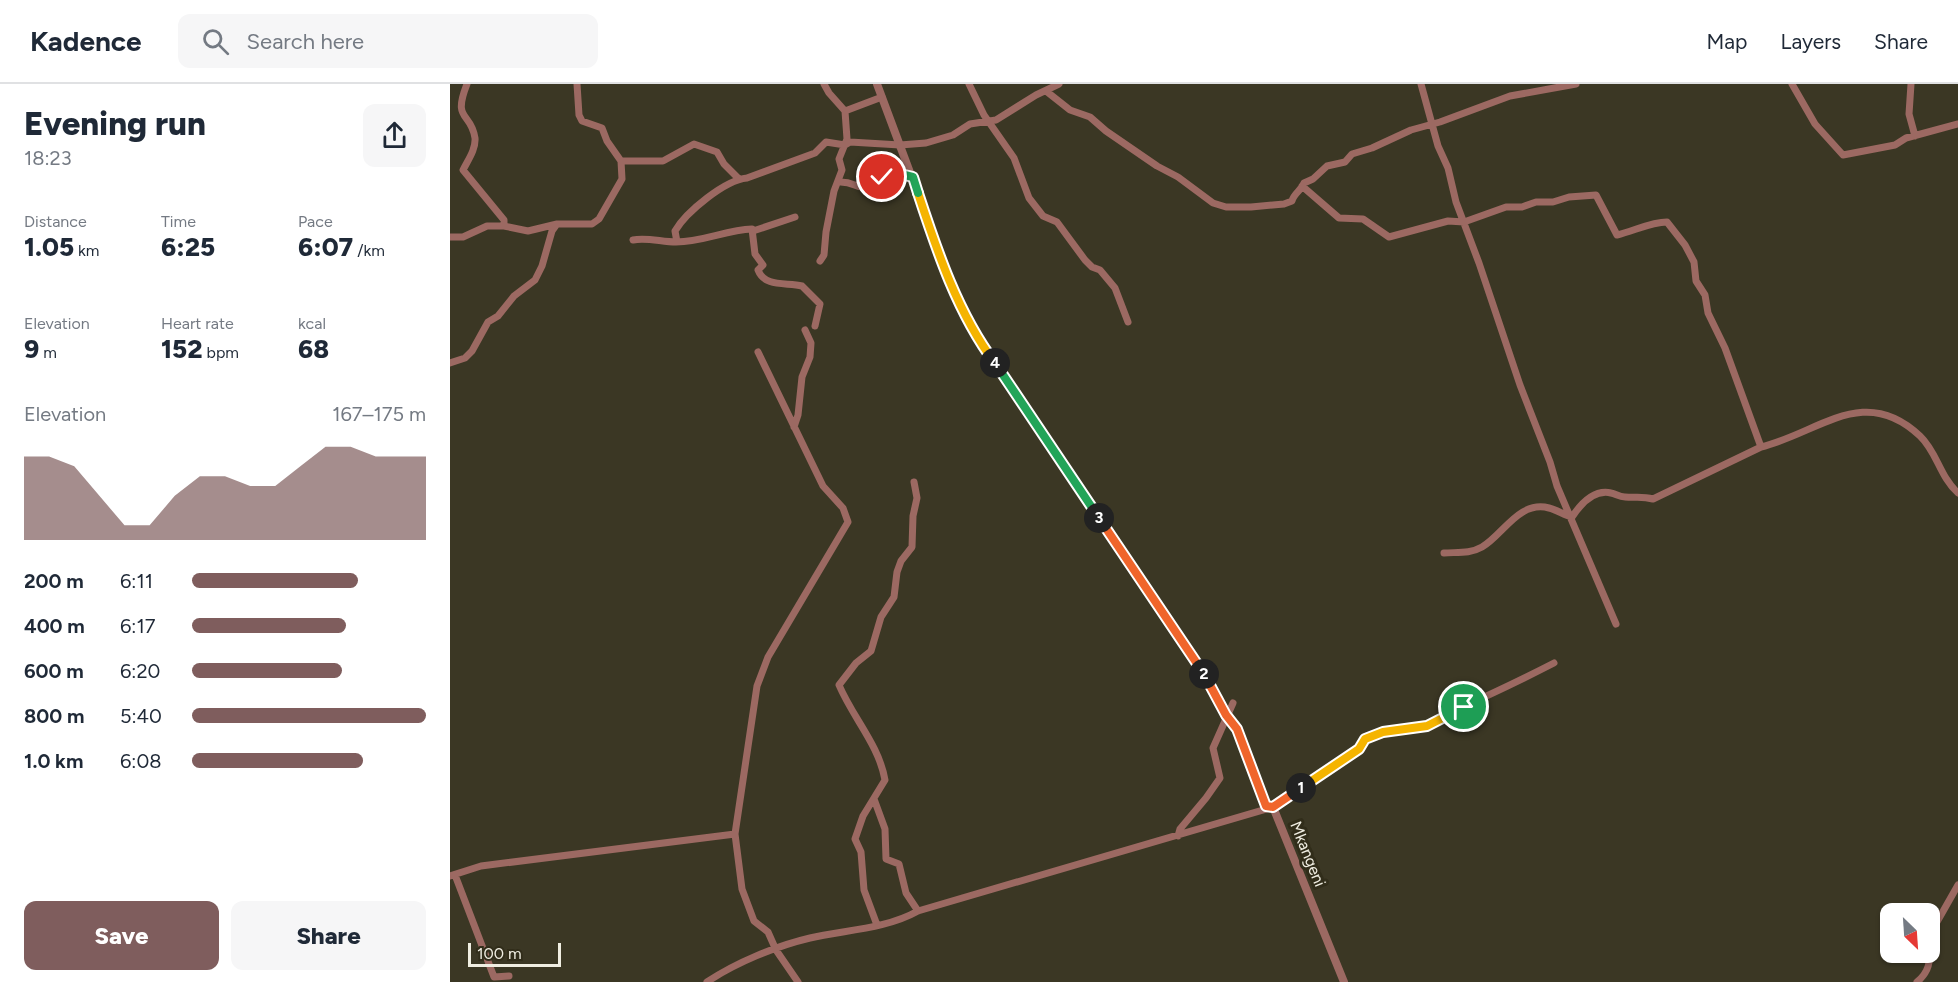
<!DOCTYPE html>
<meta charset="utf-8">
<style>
body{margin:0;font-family:Figtree,sans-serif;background:#f6f6f7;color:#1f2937;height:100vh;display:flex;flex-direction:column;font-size:22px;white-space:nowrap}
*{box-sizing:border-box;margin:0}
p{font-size:20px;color:#747a83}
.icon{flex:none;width:33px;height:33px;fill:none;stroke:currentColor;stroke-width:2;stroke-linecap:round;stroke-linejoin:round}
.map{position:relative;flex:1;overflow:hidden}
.side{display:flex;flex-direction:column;background:#fff;width:450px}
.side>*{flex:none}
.needle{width:39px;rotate:155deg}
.buttons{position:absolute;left:1430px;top:819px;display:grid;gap:12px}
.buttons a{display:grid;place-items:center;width:60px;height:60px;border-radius:12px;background:#fff;box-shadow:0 2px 4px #0004;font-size:30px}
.scale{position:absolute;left:18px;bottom:15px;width:93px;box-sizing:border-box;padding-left:6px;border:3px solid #f0eee2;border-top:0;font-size:16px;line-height:21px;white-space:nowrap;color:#f0eee2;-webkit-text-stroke:4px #312d1a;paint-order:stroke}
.pin{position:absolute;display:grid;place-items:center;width:51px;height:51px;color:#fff;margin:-26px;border:3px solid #fff;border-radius:50%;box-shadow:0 2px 6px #0007}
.km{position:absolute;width:30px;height:30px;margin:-15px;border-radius:50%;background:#222;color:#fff;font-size:16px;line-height:30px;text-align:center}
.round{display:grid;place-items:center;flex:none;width:63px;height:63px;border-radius:12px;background:#f6f6f7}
.overview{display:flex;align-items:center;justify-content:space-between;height:102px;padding:0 24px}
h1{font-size:33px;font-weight:800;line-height:45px}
.figures{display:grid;grid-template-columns:repeat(3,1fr);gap:9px;height:102px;padding:6px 24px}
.figures div{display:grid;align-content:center}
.figures b{font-size:26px;font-weight:800}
.figures small{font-size:16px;font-weight:400}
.figures p{font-size:16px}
.chart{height:168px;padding:12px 24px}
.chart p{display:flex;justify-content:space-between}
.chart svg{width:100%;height:108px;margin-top:6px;fill:#7f5d5d;opacity:.7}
.cta{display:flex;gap:12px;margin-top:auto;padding:12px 24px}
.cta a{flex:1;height:69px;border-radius:12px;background:#7f5d5d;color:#fff;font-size:24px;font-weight:800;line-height:69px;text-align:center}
.cta a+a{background:#f6f6f7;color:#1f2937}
ul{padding:0 24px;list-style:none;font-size:20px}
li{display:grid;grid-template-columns:96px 72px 1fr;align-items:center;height:45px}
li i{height:15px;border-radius:8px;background:#7f5d5d}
header{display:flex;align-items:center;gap:36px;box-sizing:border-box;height:84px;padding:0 30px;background:#fff;border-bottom:2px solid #e0e1e3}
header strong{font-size:28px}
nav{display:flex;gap:33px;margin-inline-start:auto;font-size:21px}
.search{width:420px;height:54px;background:#f6f6f7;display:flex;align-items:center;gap:15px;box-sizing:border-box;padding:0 21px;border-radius:12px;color:#747a83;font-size:22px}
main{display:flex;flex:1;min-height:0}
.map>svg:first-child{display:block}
</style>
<header>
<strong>Kadence</strong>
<div class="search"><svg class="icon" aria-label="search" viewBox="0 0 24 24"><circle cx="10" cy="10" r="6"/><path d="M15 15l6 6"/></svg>Search here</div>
<nav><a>Map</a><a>Layers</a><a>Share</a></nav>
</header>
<main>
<section class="side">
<div class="overview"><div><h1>Evening run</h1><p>18:23</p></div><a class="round"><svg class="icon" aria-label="share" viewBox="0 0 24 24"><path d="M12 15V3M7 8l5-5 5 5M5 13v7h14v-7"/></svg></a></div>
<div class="figures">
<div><p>Distance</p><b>1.05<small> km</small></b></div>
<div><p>Time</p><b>6:25</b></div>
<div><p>Pace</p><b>6:07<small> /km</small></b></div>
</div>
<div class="figures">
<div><p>Elevation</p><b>9<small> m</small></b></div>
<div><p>Heart rate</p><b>152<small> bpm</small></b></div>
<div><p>kcal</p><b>68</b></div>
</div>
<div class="chart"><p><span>Elevation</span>167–175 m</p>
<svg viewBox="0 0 160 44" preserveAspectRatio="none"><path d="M0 44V10L10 10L20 14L30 26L40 38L50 38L60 26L70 18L80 18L90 22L100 22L110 14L120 6L130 6L140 10L150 10L160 10V44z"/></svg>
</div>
<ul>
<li><b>200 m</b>6:11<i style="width:71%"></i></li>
<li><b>400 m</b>6:17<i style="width:66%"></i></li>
<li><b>600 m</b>6:20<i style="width:64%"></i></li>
<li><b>800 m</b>5:40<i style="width:100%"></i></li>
<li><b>1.0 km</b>6:08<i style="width:73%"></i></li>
</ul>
<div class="cta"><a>Save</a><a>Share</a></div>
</section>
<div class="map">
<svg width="1508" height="898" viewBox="0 0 1508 898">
<rect width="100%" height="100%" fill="#3b3724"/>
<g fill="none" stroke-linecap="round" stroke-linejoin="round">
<!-- minor -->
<path stroke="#9c6962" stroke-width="7" d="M 17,0 C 2,38 21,27 25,54 C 26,65 18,76 13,86 L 54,136 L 54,142
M 127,0 L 129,31 L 132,37 L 152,44 L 157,57 L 171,77 L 213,77 L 244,60 L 267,68 L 274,80 L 289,95
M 374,0 L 379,9 L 395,27
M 519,0 L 534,31 L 564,74 L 579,114 L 593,132 L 607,138 L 635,176 L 642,183 L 650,186 L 665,204 L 678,238
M 971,0 L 988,62 L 998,84 L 1006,118 L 1029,179 L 1070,301 L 1100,378 L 1107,402 L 1166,540
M 1342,0 L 1365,40 L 1393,71 L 1445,61 L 1456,54 L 1508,40
M 1461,0 L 1459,30 L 1465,52
M 596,7 L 620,26 L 640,33 L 656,47 L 707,82 L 728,93 L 763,119 L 776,123 L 801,123 L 834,120 L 842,117 C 844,109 851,107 854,99 L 863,95 L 877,82 L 895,78 L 902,70 L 922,64 L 961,46 L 990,38 L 1060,12 L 1126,0
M 388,98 C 402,97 405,103 412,103 C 421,103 433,91 442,88 L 463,93
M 852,102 L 889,134 L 913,135 L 939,153 L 998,137 L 1014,138 L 1056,123 L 1072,123 L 1086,118 L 1103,118 L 1119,113 L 1146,111 L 1167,151 C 1184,147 1201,138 1217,138 L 1235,161 L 1244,178 L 1246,197 L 1255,211 L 1258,229 L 1275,264 L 1311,363
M 303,147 L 345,133
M 0,153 L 13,153 L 37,142 L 54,142 L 78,147 L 107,140
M 183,156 C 196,153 212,158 226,158 C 253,158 276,146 302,145 L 305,170 L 313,181 L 308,186 C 315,204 337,198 352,202 L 370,220 L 365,242
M 227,158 L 225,147 C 236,128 275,96 297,94 L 365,69 L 376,58 L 395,61 L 400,58 L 450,61 L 476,59 L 503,51 L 520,40 L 546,36 L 586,11 L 609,0
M 370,177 L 374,171 L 376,148 L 384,107 L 392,86 L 389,75 L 397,55 L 395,27 L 432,13
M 0,279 L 15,274 L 22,267 L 38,238 L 48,232 L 64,212 L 85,196 L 92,182 L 102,147 L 107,140 L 142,140 L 149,135 L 172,95 L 171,77
M 344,343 L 348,331 L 352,293 L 360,273 L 361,259 L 355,246
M 994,469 C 1007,468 1020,470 1032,463 C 1053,451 1069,416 1099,424 C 1107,426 1114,431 1122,433 C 1130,421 1144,405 1161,409 C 1166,410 1169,413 1175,413 C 1186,414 1192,412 1203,415 L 1311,363 C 1369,349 1414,299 1470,352 C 1487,368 1490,393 1508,409
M 424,715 L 435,745 L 436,775 L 449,780 L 456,809 L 468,827
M 285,750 L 292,805 L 304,837 L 318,848 L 326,866 L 348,898
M 728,752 L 730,745 L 756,714 L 770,694 L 763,664 L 783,619
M 5,791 L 44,893 L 59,892
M 0,792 L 31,782 L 285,750 L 307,602 L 318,573 L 398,438 L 393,424 L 373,402 L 308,268
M 427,841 L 414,806 L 411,768 L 405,755 L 413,732 L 435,696 C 429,661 403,634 389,601 L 406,579 L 421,567 L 431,533 L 444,513 L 447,488 L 451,477 L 462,463 L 463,432 L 467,414 L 464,398
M 1479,852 L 1508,801
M 257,898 C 285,879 326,862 360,854 C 395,846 436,845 468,827 L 823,723 L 909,665 C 922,643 948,650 971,644 C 981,641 989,634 999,629 C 1035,613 1069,597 1104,579
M 1467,898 C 1479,888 1481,877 1479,862"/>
<!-- tertiary -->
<path stroke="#9c6962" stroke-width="8" d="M 427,0 L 505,209 L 533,263 L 748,580 L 776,631 L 787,645 L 816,722 L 823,723 L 894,898"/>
</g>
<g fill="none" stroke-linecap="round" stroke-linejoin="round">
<!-- split-1 casing -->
<g stroke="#fff" stroke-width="12">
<path id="split-1" d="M 851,704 L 909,665 L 915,655 L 933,648 L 977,642 L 1014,623"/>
</g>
<!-- split-2 casing -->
<g stroke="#fff" stroke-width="12">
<path id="split-2" d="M 754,590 L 776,631 L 787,645 L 816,722 L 823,723 L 851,704"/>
</g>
<!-- split-3 casing -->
<g stroke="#fff" stroke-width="12">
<path id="split-3" d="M 649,434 L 754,590"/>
</g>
<!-- split-4 casing -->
<g stroke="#fff" stroke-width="12">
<path id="split-4" d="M 545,279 L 649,434"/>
</g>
<!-- split-5 casing -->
<g stroke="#fff" stroke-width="12">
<path id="split-5" d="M 468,109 C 487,167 508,230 545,279"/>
</g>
<!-- split-6 casing -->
<g stroke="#fff" stroke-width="12">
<path id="split-6" d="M 432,93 L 442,88 L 463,93 L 468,109"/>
</g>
<!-- split-1 -->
<use href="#split-1" stroke="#f5b400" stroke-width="8"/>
<!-- split-2 -->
<use href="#split-2" stroke="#f0652b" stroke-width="8"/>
<!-- split-3 -->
<use href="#split-3" stroke="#f0652b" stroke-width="8"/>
<!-- split-4 -->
<use href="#split-4" stroke="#22a559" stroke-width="8"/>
<!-- split-5 -->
<use href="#split-5" stroke="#f5b400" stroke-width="8"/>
<!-- split-6 -->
<use href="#split-6" stroke="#22a559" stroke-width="8"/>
</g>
<g text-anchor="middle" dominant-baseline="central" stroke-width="6" stroke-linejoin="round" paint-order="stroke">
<!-- street labels -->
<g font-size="16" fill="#f0eee2" stroke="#312d1a">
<text transform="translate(858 770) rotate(68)">Mkangeni</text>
</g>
</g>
</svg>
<div class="buttons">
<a><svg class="needle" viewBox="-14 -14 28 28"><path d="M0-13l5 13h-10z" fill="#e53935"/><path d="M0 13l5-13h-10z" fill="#747a83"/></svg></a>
</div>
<div class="scale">100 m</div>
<div class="pin" style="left:1014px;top:623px;background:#1e9e55"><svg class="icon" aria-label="arrive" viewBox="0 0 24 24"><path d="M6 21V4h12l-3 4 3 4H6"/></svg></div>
<div class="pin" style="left:432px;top:93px;background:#d93025"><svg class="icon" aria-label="check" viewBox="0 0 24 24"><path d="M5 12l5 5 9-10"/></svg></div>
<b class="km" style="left:851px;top:704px">1</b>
<b class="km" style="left:754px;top:590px">2</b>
<b class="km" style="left:649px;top:434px">3</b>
<b class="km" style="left:545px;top:279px">4</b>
</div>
</main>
